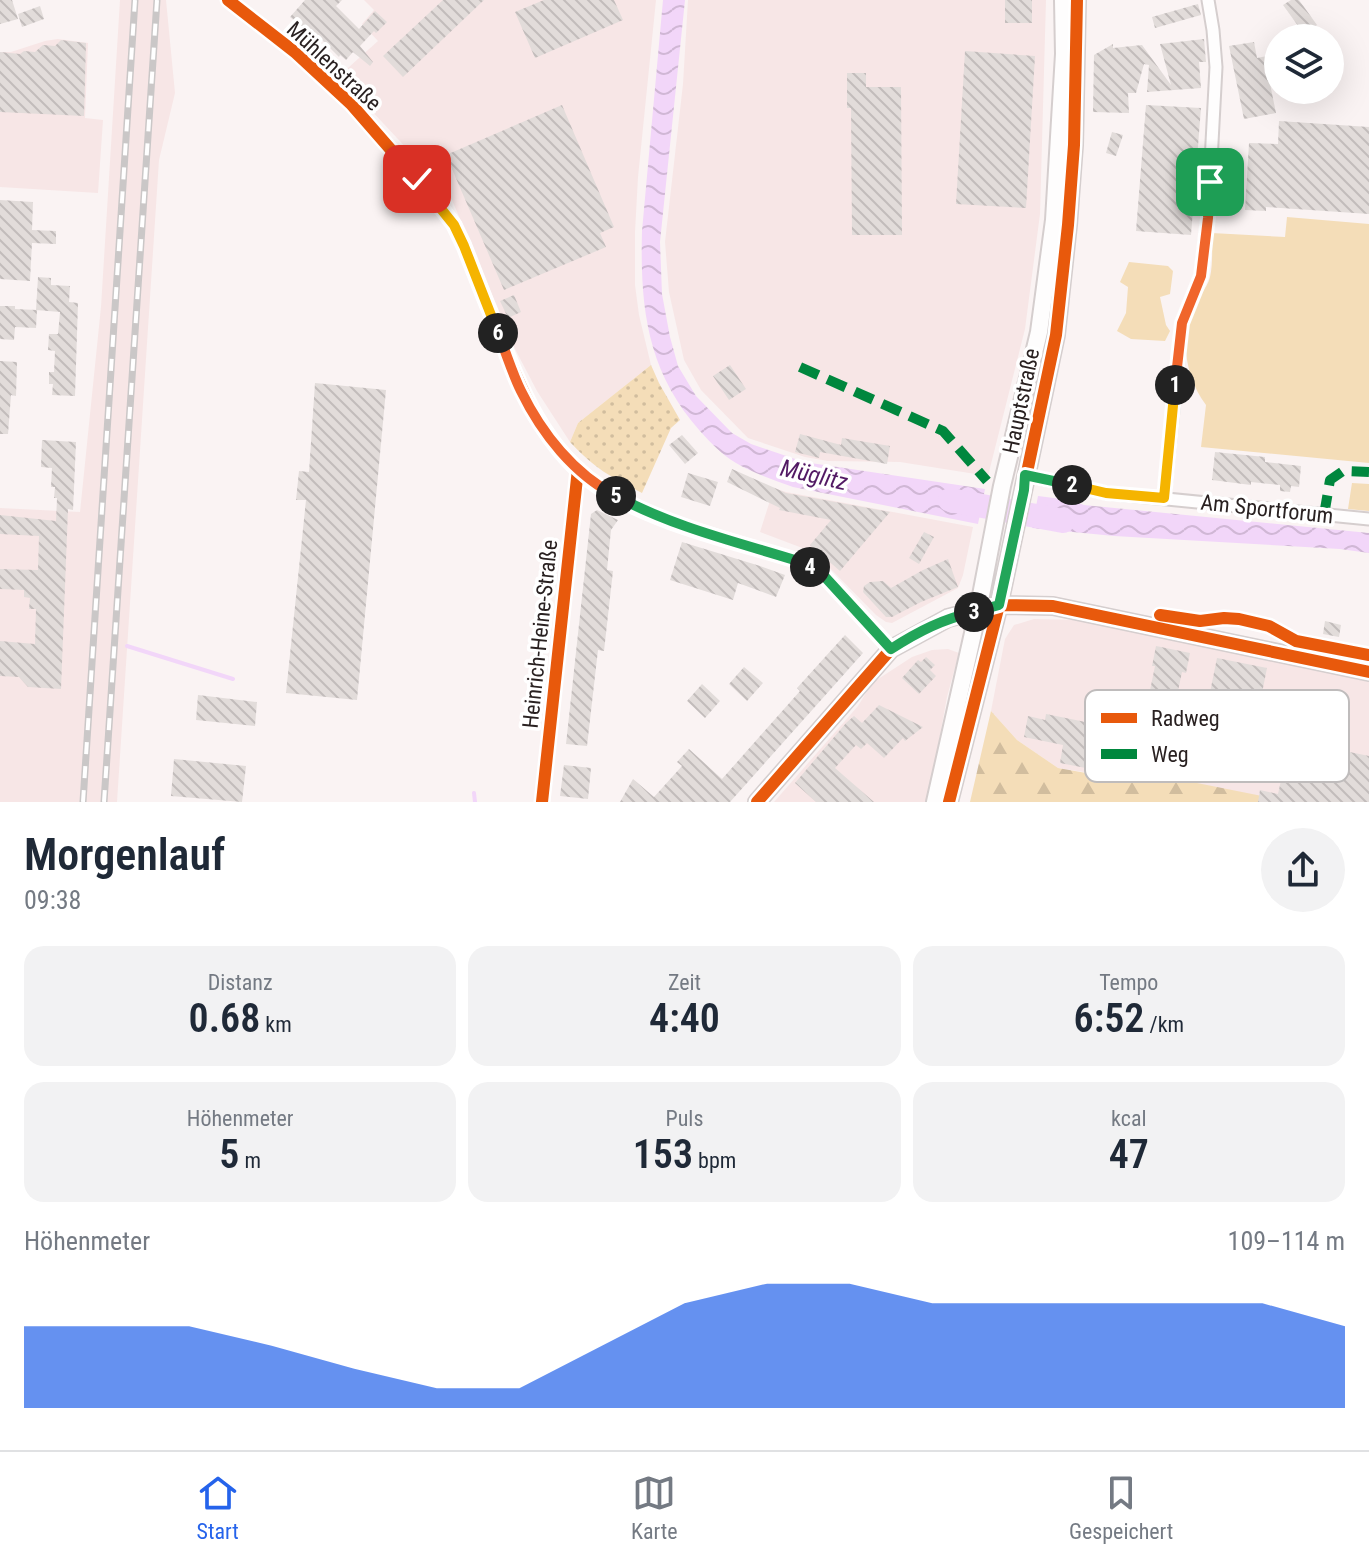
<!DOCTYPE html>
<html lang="de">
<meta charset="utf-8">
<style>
body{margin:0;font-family:"Roboto Condensed",sans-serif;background:#f2f2f3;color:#1f2937;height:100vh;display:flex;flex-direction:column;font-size:30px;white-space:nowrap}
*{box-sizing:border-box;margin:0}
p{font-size:26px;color:#747a83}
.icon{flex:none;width:44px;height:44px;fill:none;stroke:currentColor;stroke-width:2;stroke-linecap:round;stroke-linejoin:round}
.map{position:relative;height:802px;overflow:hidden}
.drawer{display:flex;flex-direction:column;background:#fff;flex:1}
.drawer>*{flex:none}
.controls{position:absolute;left:1264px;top:24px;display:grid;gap:16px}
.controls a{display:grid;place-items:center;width:80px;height:80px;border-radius:50%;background:#fff;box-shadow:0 8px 32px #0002;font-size:40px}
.pin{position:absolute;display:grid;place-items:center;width:68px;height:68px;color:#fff;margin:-34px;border-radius:16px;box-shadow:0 4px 12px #0006}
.km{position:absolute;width:40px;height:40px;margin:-20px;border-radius:50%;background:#222;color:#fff;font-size:22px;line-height:40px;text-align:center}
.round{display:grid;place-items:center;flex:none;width:84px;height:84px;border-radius:42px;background:#f2f2f3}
.head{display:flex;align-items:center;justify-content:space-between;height:136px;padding:0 24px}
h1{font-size:44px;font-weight:600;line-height:60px}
.figures{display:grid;grid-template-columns:repeat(3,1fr);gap:12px;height:136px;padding:8px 24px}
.figures div{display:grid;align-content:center;border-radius:20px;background:#f2f2f3;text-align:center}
.figures b{font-size:40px;font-weight:600}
.figures small{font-size:22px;font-weight:400}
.figures p{font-size:22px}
.chart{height:224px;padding:16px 24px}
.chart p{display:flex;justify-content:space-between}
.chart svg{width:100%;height:144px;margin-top:8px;fill:#2563eb;opacity:.7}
.menu{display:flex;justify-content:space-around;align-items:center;height:112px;border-top:2px solid #e0e1e3;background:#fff;font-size:22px;color:#747a83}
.menu a{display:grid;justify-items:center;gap:4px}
.menu .current{color:#2563eb}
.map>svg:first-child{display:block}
</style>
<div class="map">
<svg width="1369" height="802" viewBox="0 0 1369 802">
<defs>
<pattern id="forest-firs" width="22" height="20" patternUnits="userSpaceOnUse" patternTransform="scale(2)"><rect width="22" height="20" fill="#f4ddb8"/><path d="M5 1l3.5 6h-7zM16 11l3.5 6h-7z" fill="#d1bd9e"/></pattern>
<pattern id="garden-dots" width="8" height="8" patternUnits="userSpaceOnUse" patternTransform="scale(2)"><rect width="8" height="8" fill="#f4ddb8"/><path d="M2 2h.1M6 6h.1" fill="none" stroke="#d1bd9e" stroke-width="1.8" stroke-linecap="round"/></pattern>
<pattern id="water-waves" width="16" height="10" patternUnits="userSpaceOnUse" patternTransform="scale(2)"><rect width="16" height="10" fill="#f2d6f9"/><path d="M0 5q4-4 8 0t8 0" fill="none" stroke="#d0b7d5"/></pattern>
<pattern id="building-back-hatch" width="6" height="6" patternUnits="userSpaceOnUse" patternTransform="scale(2)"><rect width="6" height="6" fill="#e2dcda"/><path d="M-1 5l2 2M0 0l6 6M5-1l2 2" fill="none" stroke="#c2bcbb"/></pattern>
</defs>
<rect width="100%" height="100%" fill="#faf3f3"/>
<!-- built -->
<path fill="#f7e6e6" d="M 120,0 L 166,0 L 175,93 L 159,160 L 117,802 L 0,802 L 0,508 L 80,512 L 101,307 Z
M 364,0 L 656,0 L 638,177 L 635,232 L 635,285 L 639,315 L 651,365 L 578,423 L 570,442 L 537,391 L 515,349 L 452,200 L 426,169 L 339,76 L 378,41 L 362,24 L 374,10 Z
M 688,0 L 1046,0 L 1040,214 L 1025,329 L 988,476 L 900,462 L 828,461 L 805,457 L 748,438 L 701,390 L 684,360 L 669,292 L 665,242 L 683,84 Z
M 58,39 L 88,43 L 85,118 L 103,120 L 98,193 L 0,187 L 0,52 L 11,52 L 45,41 Z
M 774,488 L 786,492 L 973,527 L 963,575 L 958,588 L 892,623 L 886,622 L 876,615 L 821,559 L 805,549 L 760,532 Z
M 1034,619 L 1081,620 L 1191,642 L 1369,682 L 1369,785 L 1277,802 L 1058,768 L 1017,740 L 991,711 L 1005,639 L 1014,625 Z
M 948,649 L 959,653 L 947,697 L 928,802 L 774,802 L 858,706 L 872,683 L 912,657 L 932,650 Z"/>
<!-- grass -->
<path fill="#f4ddb8" d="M 1287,217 L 1369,224 L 1369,463 L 1201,447 L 1206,405 C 1186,378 1180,342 1192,310 C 1196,299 1207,289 1210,277 C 1213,264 1212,247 1212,233 L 1285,237 Z
M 1129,262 L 1168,266 L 1173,271 L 1170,294 L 1160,297 L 1166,325 L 1170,331 L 1165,341 L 1131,339 L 1117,331 L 1126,313 L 1128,287 L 1120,282 Z
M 1352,483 L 1369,484 L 1369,511 L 1348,509 Z"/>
<!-- forest -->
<path fill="url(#forest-firs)" d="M 991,711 L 1017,740 L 1058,768 L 1103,776 L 1177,779 L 1277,799 L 1277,802 L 970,802 Z"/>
<!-- garden -->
<path fill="url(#garden-dots)" d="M 651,365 L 659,383 L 680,420 L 671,428 L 642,493 C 611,477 595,469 570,442 L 578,423 Z"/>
<!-- water -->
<path fill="url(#water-waves)" d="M 663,0 L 685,0 L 660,242 L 662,294 L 670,337 L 678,366 L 696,396 L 732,433 L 751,444 L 804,462 L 985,489 L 978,524 L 793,487 C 774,480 753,473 736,463 C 722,455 711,443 700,431 C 647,371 640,308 642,231 Z
M 1038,496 L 1070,500 L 1084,505 L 1369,533 L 1369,553 L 1340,549 L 1114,536 L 1032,528 Z"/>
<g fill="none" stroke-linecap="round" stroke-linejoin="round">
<!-- stream -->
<path stroke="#f2d6f9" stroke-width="4" d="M 127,646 L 233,679
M 474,793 L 475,802"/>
<!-- river -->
<path stroke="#f2d6f9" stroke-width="24" d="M 950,500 L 1063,521"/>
</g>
<!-- building -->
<path fill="url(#building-back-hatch)" d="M 0,0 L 12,0 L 18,19 L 0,24 Z
M 305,0 L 342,0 L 336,6 L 359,29 L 375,11 L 387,22 L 376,33 L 374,31 L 360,46 L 373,62 L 370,66 L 353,52 L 346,60 L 340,55 L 339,57 L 314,32 L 311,35 L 305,30 L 302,33 L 294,26 L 297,23 L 290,17 Z
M 443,0 L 484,0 L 403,77 L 383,56 Z
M 544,0 L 614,0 L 623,20 L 535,58 L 515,12 Z
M 1005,0 L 1032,0 L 1032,23 L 1005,23 Z
M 1291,0 L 1299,0 L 1317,25 L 1304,34 L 1283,5 Z
M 1198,4 L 1201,15 L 1155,28 L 1152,17 Z
M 40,6 L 44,19 L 22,27 L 18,14 Z
M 1204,39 L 1206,62 L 1199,62 L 1201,88 L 1147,92 L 1149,65 L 1144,64 L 1136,93 L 1128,93 L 1129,113 L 1093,112 L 1094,55 L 1113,44 L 1113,48 L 1142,45 L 1171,85 L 1160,44 Z
M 61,40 L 86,43 L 84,116 L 0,112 L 0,52 L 20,54 L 24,51 L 35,52 L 43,45 L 55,46 Z
M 1254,42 L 1257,58 L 1272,55 L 1276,73 L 1268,74 L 1276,113 L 1244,119 L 1229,46 Z
M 965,51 L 1035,56 L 1026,208 L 956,204 Z
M 847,73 L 866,73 L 866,87 L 901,87 L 902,235 L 852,235 L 851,108 L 847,108 Z
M 562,105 L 614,227 L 600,233 L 606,247 L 504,290 L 446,155 Z
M 1146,105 L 1201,108 L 1191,235 L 1136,231 Z
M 1279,121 L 1369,127 L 1369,214 L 1266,207 L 1266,211 L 1245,210 L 1249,143 L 1278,144 Z
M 1112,132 L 1123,135 L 1116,156 L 1106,153 Z
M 0,200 L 33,202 L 32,230 L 56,231 L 56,244 L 32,243 L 30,281 L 0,279 Z
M 38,277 L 51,278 L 51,285 L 70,286 L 69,302 L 78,303 L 75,396 L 52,395 L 53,384 L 49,384 L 49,372 L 54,372 L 55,351 L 48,350 L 49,334 L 58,334 L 60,312 L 36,310 Z
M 514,295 L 521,312 L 508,318 L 500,301 Z
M 0,306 L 15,306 L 15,309 L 37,310 L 36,328 L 15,327 L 14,340 L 0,339 Z
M 0,361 L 17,362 L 16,396 L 11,395 L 8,434 L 0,434 Z
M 730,365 L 746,389 L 729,400 L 713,376 Z
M 315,383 L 386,390 L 357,700 L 286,693 L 306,500 L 296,500 L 299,471 L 309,472 Z
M 800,434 L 841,445 L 842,438 L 890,446 L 887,464 L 820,452 L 819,458 L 795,452 Z
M 682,435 L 698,453 L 685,464 L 669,445 Z
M 42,440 L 76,442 L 73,510 L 68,509 L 61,689 L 28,687 L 19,677 L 0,676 L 0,641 L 35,644 L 36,609 L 29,609 L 30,598 L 24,597 L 24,590 L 0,589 L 0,569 L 38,570 L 39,536 L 0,534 L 0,515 L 56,521 L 57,498 L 54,498 L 55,487 L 51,487 L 52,468 L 41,467 Z
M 1215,452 L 1265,457 L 1265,462 L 1301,466 L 1299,487 L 1291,486 L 1290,492 L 1280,491 L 1280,485 L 1251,482 L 1251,485 L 1212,480 Z
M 732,469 L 786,493 L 890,512 L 840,571 L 810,545 L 831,520 L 779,510 L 780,508 L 727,482 Z
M 688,473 L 718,482 L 710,506 L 681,497 Z
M 597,510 L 618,520 L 611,530 L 607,570 L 613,571 L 604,651 L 598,650 L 587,746 L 566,744 L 591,514 Z
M 924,532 L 934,537 L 919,564 L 909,558 Z
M 682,542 L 760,566 L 785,575 L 776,597 L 738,583 L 733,600 L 670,580 Z
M 948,559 L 958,587 L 921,602 L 892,617 L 886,617 L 863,592 L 864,586 L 870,582 L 883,581 L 891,588 L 923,570 Z
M 1325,621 L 1341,625 L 1339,637 L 1323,634 Z
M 845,635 L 863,653 L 730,802 L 620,802 L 633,779 L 654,797 L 682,766 L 677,762 L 689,749 L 722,779 L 800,691 L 797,688 Z
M 1156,646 L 1190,653 L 1186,673 L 1182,672 L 1174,710 L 1182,712 L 1173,750 L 1161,747 L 1165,729 L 1141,724 L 1144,704 L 1147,705 L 1155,666 L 1152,666 Z
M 926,657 L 935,665 L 930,670 L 936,676 L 919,694 L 902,678 L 918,660 L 921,662 Z
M 1217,658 L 1267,668 L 1256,723 L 1266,725 L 1259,758 L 1199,746 Z
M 744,667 L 763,683 L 747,701 L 729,684 Z
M 702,684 L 720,701 L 705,718 L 687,701 Z
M 198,695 L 257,702 L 255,726 L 196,720 Z
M 879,705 L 923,727 L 905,741 L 903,738 L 884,758 L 867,743 L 861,749 L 856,745 L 835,768 L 874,802 L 816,802 L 795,783 L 846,723 L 854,716 L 862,723 Z
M 1046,714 L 1120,729 L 1115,753 L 1095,749 L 1091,769 L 1060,763 L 1063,745 L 1024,737 L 1028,716 L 1045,720 Z
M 1288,749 L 1332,760 L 1335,749 L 1369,756 L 1369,802 L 1258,802 L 1260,790 L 1278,794 Z
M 174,759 L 246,766 L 242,802 L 171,796 Z
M 564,765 L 591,768 L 588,799 L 560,796 Z"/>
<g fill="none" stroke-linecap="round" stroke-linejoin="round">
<!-- street casing -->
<g stroke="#d5cece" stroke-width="15">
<path id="street" d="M 228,0 L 296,53 L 351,104 L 440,206 L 454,225 L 464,246 C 475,274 486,303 498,331 C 520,389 545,450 599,487 C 654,524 735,541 798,561 L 825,577 L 891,649
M 1025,475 L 1106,493 L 1369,519
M 1164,498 L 1182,323 L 1201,276 L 1208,218 L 1216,67 L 1213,30 L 1208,0
M 542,802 L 578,469"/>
</g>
<!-- secondary casing -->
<g stroke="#d5cece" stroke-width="20">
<path id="secondary" d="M 757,802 L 891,649 L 948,618 L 989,607 L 999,605 L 1053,606 L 1369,672
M 935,802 L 978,611 L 1002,486 L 1039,332 L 1054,220 L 1064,54 L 1063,0
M 949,802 L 999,605 L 1056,335 L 1068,225 L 1074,145 L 1077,0"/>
</g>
<!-- street -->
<use href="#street" stroke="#fefdfd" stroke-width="11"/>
<!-- secondary -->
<use href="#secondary" stroke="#fefdfd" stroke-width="16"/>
<!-- rail casing -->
<g stroke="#cac7c7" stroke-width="7">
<path id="rail" d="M 83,802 L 135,0
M 104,802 L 157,0"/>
</g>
<!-- rail -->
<use href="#rail" stroke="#fff" stroke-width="4" stroke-dasharray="12" stroke-linecap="butt"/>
<!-- quiet -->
<path stroke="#00873e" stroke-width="10" stroke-dasharray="20 10" stroke-linecap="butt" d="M 800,367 L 943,431 L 987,481
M 1324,515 L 1330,480 L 1343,471 L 1369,472"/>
<!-- cycleway casing -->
<g stroke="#fff" stroke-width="17">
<path id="cycleway" d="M 228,0 L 296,53 L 351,104 L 440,206 L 454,225 L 464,246 C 475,274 486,303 498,331 C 520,389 545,450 599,487 C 654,524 735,541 798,561 L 825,577 L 891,649
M 1160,615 L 1200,621 L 1224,618 L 1239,619 L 1269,626 L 1296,641 L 1369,655
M 542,802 L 578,469
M 757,802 L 891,649 L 948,618 L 989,607 L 999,605 L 1053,606 L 1369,672
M 949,802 L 999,605 L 1056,335 L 1068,225 L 1074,145 L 1077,0"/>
</g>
<!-- cycleway -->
<use href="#cycleway" stroke="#e8590c" stroke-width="12"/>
</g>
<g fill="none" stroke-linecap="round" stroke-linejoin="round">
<!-- split-1 casing -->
<g stroke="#fff" stroke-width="16">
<path id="split-1" d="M 1175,385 L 1182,323 L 1201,276 L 1208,218 L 1210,182"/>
</g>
<!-- split-2 casing -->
<g stroke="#fff" stroke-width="16">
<path id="split-2" d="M 1072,485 L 1106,493 L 1164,498 L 1175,385"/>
</g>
<!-- split-3 casing -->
<g stroke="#fff" stroke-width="16">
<path id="split-3" d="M 974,612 L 999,605 L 1024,490 L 1025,475 L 1072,485"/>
</g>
<!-- split-4 casing -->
<g stroke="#fff" stroke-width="16">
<path id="split-4" d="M 810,567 L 825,577 L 891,649 C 919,631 943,619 974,612"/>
</g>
<!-- split-5 casing -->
<g stroke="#fff" stroke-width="16">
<path id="split-5" d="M 616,496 C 673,527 737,542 798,561 L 810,567"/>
</g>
<!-- split-6 casing -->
<g stroke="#fff" stroke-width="16">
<path id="split-6" d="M 498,333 C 506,352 512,373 521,391 C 542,434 574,474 616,496"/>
</g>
<!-- split-7 casing -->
<g stroke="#fff" stroke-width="16">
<path id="split-7" d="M 417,179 L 454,225 L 464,246 L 498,333"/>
</g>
<!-- split-1 -->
<use href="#split-1" stroke="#f0652b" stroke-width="10"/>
<!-- split-2 -->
<use href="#split-2" stroke="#f5b400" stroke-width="10"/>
<!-- split-3 -->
<use href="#split-3" stroke="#22a559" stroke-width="10"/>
<!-- split-4 -->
<use href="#split-4" stroke="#22a559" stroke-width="10"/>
<!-- split-5 -->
<use href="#split-5" stroke="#22a559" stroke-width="10"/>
<!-- split-6 -->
<use href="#split-6" stroke="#f0652b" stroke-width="10"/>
<!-- split-7 -->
<use href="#split-7" stroke="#f5b400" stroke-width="10"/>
</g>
<g text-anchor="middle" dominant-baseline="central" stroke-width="7" stroke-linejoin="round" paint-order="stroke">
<!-- street labels -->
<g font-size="22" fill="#292121" stroke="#fff">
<text transform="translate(334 66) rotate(43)">Mühlenstraße</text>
<text transform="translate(1021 401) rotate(-78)">Hauptstraße</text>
<text transform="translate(1267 509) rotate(6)">Am Sportforum</text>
<text transform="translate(540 634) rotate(-84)">Heinrich-Heine-Straße</text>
</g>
<!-- water labels -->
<g font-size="24" font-style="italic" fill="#521964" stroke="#fff">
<text transform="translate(814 475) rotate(13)">Müglitz</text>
</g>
</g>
<!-- legend -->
<rect x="1085" y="690" width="264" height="92" rx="12" fill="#fff" stroke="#bfbcbc" stroke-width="2"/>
<rect x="1101" y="713" width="36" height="10" fill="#e8590c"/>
<rect x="1101" y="749" width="36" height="10" fill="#00873e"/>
<g font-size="22" fill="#292121">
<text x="1151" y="726">Radweg</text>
<text x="1151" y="762">Weg</text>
</g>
</svg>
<div class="controls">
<a><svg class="icon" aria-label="layers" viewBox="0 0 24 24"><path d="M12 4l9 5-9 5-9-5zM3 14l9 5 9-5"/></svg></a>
</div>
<div class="pin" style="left:1210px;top:182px;background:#1e9e55"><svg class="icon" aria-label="arrive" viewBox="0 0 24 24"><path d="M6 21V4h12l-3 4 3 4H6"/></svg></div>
<div class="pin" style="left:417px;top:179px;background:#d93025"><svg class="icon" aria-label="check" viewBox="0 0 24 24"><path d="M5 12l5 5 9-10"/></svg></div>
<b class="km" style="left:1175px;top:385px">1</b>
<b class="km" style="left:1072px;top:485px">2</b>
<b class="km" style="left:974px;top:612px">3</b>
<b class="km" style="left:810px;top:567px">4</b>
<b class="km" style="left:616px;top:496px">5</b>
<b class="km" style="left:498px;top:333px">6</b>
</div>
<section class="drawer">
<div class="head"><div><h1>Morgenlauf</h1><p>09:38</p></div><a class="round"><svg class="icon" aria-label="share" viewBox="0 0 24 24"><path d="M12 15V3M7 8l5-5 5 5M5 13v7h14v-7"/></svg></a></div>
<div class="figures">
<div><p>Distanz</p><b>0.68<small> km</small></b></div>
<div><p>Zeit</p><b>4:40</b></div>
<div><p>Tempo</p><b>6:52<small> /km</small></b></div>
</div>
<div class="figures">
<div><p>Höhenmeter</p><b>5<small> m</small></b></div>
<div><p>Puls</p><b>153<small> bpm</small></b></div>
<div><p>kcal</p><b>47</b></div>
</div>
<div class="chart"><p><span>Höhenmeter</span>109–114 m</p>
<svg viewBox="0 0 160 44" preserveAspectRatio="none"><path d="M0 44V19L10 19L20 19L30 25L40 32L50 38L60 38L70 25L80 12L90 6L100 6L110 12L120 12L130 12L140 12L150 12L160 19V44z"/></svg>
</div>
</section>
<nav class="menu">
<a class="current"><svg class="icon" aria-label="home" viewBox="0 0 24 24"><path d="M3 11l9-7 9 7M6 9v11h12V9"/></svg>Start</a>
<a><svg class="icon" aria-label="map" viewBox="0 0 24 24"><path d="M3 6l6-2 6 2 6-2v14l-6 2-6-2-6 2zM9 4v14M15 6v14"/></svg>Karte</a>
<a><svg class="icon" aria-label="saved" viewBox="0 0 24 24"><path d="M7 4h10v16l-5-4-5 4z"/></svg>Gespeichert</a>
</nav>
